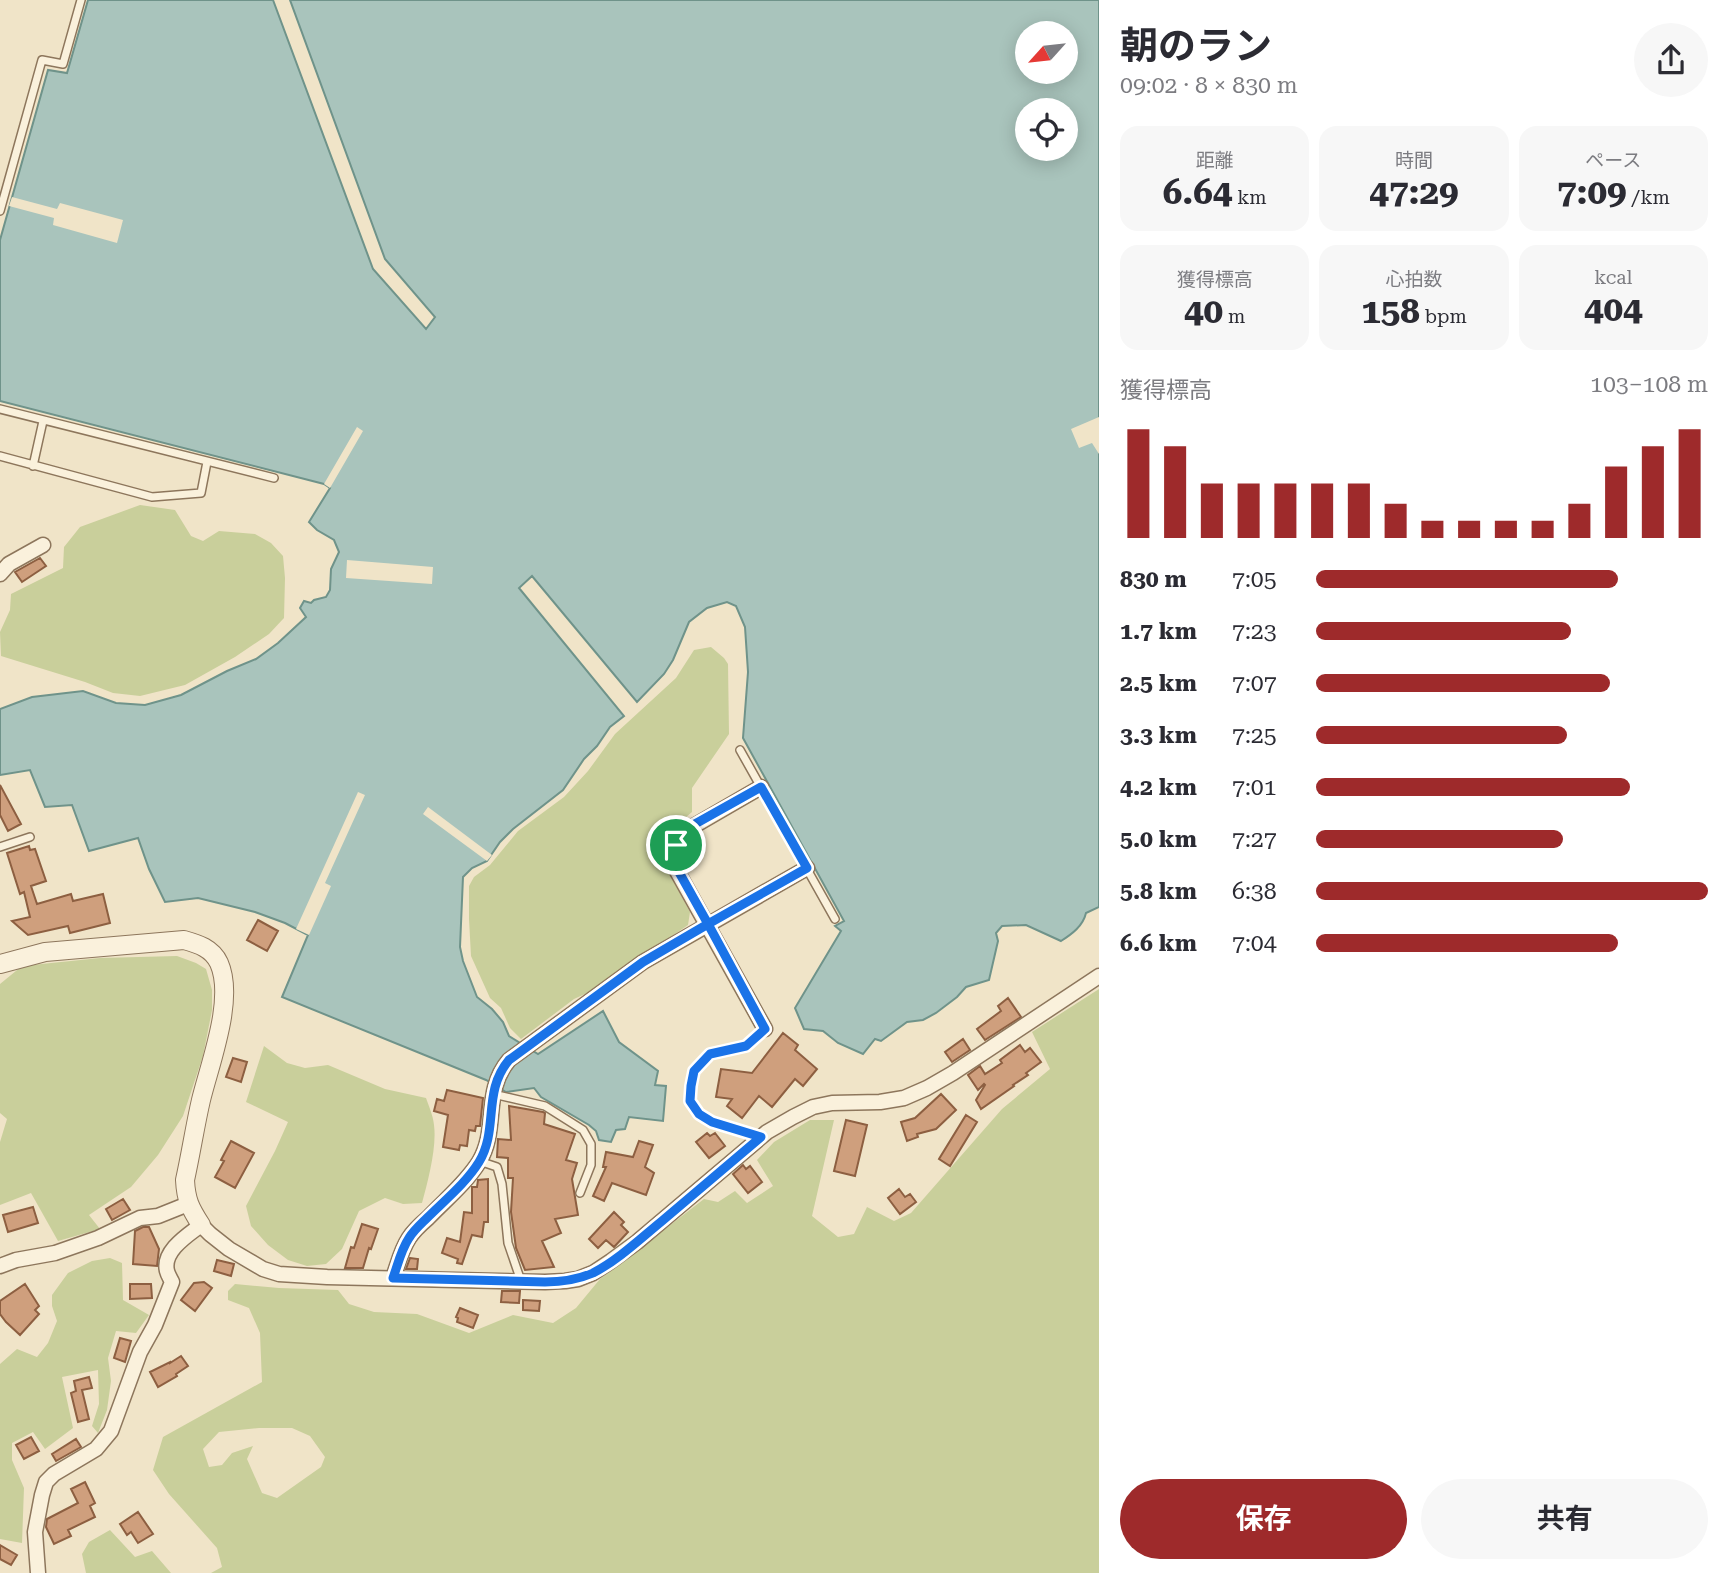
<!DOCTYPE html>
<html lang="ja">
<meta charset="utf-8">
<style>
body{margin:0;font-family:"Roboto Serif","Noto Sans JP",serif;background:#f7f7f7;color:#2b2b33;height:100vh;display:flex;flex-direction:column;font-size:26px;white-space:nowrap}
*{box-sizing:border-box;margin:0}
p{font-size:23px;color:#7c7c81}
.icon{flex:none;width:38px;height:38px;fill:none;stroke:currentColor;stroke-width:2;stroke-linecap:round;stroke-linejoin:round}
.map{position:relative;flex:1;overflow:hidden}
.panel{display:flex;flex-direction:column;background:#fff;width:630px}
.panel>*{flex:none}
.needle{width:46px;rotate:243deg}
.tools{position:absolute;left:1015px;top:21px;display:grid;gap:14px}
.tools a{display:grid;place-items:center;width:63px;height:63px;border-radius:50%;background:#fff;box-shadow:0 4px 18px #0003;font-size:35px}
.pin{position:absolute;display:grid;place-items:center;width:60px;height:60px;color:#fff;margin:-30px;border:4px solid #fff;border-radius:50%;box-shadow:0 2px 7px #0007}
.round{display:grid;place-items:center;flex:none;width:74px;height:74px;border-radius:37px;background:#f7f7f7}
.headline{display:flex;align-items:center;justify-content:space-between;height:119px;padding:0 21px}
h1{font-size:38px;font-weight:700;line-height:52px}
.metrics{display:grid;grid-template-columns:repeat(3,1fr);gap:10px;height:119px;padding:7px 21px}
.metrics div{display:grid;align-content:center;border-radius:18px;background:#f7f7f7;text-align:center}
.metrics b{font-size:35px;font-weight:700}
.metrics small{font-size:19px;font-weight:400}
.metrics p{font-size:19px}
.chart{height:196px;padding:14px 21px}
.chart p{display:flex;justify-content:space-between}
.chart svg{width:100%;height:126px;margin-top:7px;stroke:#9e2a2b;stroke-width:6}
.cta{display:flex;gap:14px;margin-top:auto;padding:14px 21px}
.cta a{flex:1;height:80px;border-radius:42px;background:#9e2a2b;color:#fff;font-size:28px;font-weight:700;line-height:80px;text-align:center}
.cta a+a{background:#f7f7f7;color:#2b2b33}
ul{padding:0 21px;list-style:none;font-size:23px}
li{display:grid;grid-template-columns:112px 84px 1fr;align-items:center;height:52px}
li i{height:18px;border-radius:9px;background:#9e2a2b}
main{display:flex;flex:1;min-height:0}
.map>svg:first-child{display:block}
</style>
<main>
<div class="map">
<svg width="1099" height="1573" viewBox="0 0 1099 1573">
<rect width="100%" height="100%" fill="#f0e4c8"/>
<!-- green -->
<path fill="#c9cf9b" fill-rule="evenodd" d="M 140,505 L 175,510 L 191,536 L 203,541 L 219,531 L 255,534 L 271,543 L 283,556 L 285,578 L 284,618 L 269,634 L 235,657 L 185,685 L 140,696 L 113,693 L 85,682 L 1,656 L 0,632 L 10,610 L 11,594 L 63,568 L 64,547 L 80,527 Z
M 711,647 L 724,658 L 728,664 L 729,734 L 692,788 L 692,812 L 670,831 L 663,862 L 690,912 L 688,925 L 596,989 L 574,999 L 521,1039 L 510,1028 L 501,1008 L 490,998 L 471,956 L 469,919 L 469,886 L 474,877 L 490,865 L 518,831 L 564,797 L 588,771 L 615,734 L 676,678 L 694,650 Z
M 177,956 L 196,963 L 206,969 L 212,990 L 212,1010 L 203,1056 L 183,1116 L 158,1155 L 131,1187 L 89,1215 L 100,1229 L 58,1241 L 31,1193 L 0,1205 L 0,1142 L 7,1119 L 0,1113 L 0,984 L 22,966 L 100,958 Z
M 1099,989 L 1099,1573 L 211,1573 L 222,1567 L 217,1548 L 169,1494 L 153,1470 L 163,1437 L 262,1382 L 260,1333 L 249,1308 L 228,1300 L 228,1291 L 235,1284 L 279,1288 L 338,1290 L 349,1304 L 374,1312 L 417,1314 L 469,1333 L 513,1315 L 553,1323 L 576,1308 L 600,1279 L 704,1199 L 718,1202 L 735,1191 L 747,1203 L 773,1186 L 757,1160 L 774,1142 L 810,1120 L 834,1120 L 812,1216 L 838,1237 L 854,1234 L 867,1207 L 894,1221 L 911,1213 L 1002,1109 L 1050,1069 L 1032,1032 ZM 259,1428 L 292,1428 L 310,1436 L 325,1457 L 321,1467 L 277,1498 L 262,1493 L 247,1459 L 253,1446 L 232,1453 L 222,1465 L 209,1467 L 203,1449 L 219,1432 Z
M 264,1046 L 287,1063 L 305,1068 L 328,1065 L 385,1089 L 426,1098 C 429,1107 433,1115 434,1125 C 437,1147 428,1181 422,1203 L 403,1204 L 385,1198 L 359,1211 L 342,1249 L 326,1264 L 307,1266 L 288,1260 L 268,1245 L 251,1226 L 246,1206 L 275,1151 L 288,1122 L 246,1102 Z
M 110,1258 L 122,1263 L 123,1300 L 149,1315 L 136,1333 L 116,1331 L 108,1358 L 111,1381 L 107,1410 L 98,1433 L 92,1426 L 99,1404 L 98,1370 L 62,1377 L 73,1428 L 45,1449 L 33,1432 L 12,1443 L 12,1460 L 24,1488 L 22,1543 L 0,1539 L 0,1364 L 17,1349 L 37,1357 L 48,1343 L 57,1321 L 52,1306 L 52,1295 L 68,1273 L 92,1261 Z
M 110,1530 L 135,1557 L 152,1551 L 171,1573 L 86,1573 L 82,1554 L 89,1542 Z"/>
<!-- water -->
<path fill="#a9c4bc" stroke="#6f938a" stroke-width="2" fill-rule="evenodd" d="M 88,0 L 273,0 L 373,269 L 426,329 L 435,317 L 385,259 L 290,0 L 1099,0 L 1099,907 L 1086,913 C 1083,926 1072,934 1061,941 L 1026,925 L 1002,926 L 996,933 L 998,941 L 989,980 L 966,987 L 957,997 L 936,1013 L 923,1020 L 907,1022 L 881,1041 L 875,1039 L 863,1054 L 838,1043 L 823,1031 L 804,1029 L 795,1008 L 841,931 L 835,926 L 844,921 L 743,738 L 748,672 L 745,627 L 736,606 L 727,602 L 707,608 L 689,622 L 673,660 L 664,674 L 637,702 L 532,576 L 519,588 L 624,716 L 610,727 L 597,746 L 584,759 L 563,790 L 513,829 L 500,842 L 487,861 L 472,868 L 463,877 L 460,947 L 463,961 L 477,997 L 492,1009 L 503,1022 L 509,1036 L 538,1054 L 603,1011 L 619,1042 L 658,1071 L 655,1085 L 666,1086 L 663,1121 L 629,1117 L 625,1129 L 616,1130 L 611,1142 L 599,1140 L 596,1131 L 589,1125 L 541,1097 L 534,1088 L 506,1092 L 486,1080 L 282,997 L 308,935 L 285,923 L 255,912 L 198,898 L 165,902 L 149,869 L 138,838 L 89,851 L 72,805 L 45,807 L 30,770 L 0,775 L 0,709 L 32,697 L 83,691 L 116,703 L 145,705 L 181,695 L 227,671 L 256,659 L 278,643 L 306,617 L 300,608 L 304,601 L 311,603 L 314,600 L 326,597 L 330,590 L 331,569 L 339,552 L 334,540 L 317,530 L 309,522 L 330,488 L 324,484 L 0,401 L 0,240 L 48,70 L 67,73 ZM 1027,33 L 1066,33 L 1066,72 L 1027,72 ZM 1027,110 L 1066,110 L 1066,149 L 1027,149 Z"/>
<!-- pier -->
<path fill="#f0e4c8" d="M 12,197 L 57,209 L 60,203 L 123,220 L 117,243 L 53,225 L 54,218 L 9,206 Z
M 1099,417 L 1099,454 L 1092,443 L 1079,448 L 1071,429 Z
M 357,427 L 363,431 L 330,488 L 324,484 Z
M 347,560 L 433,567 L 432,584 L 346,578 Z
M 358,792 L 365,795 L 325,883 L 331,886 L 309,935 L 296,929 Z
M 428,807 L 492,855 L 487,861 L 423,814 Z"/>
<!-- building -->
<path fill="#cf9f7d" stroke="#8d5f41" stroke-width="2" d="M 40,558 L 46,566 L 22,582 L 15,572 Z
M 0,785 L 21,824 L 8,831 L 0,815 Z
M 29,846 L 30,850 L 35,849 L 46,881 L 31,886 L 37,904 L 71,894 L 73,901 L 103,894 L 110,923 L 70,933 L 68,926 L 28,935 L 12,921 L 30,917 L 24,892 L 20,894 L 7,853 Z
M 258,920 L 278,931 L 267,951 L 247,940 Z
M 1008,998 L 1021,1017 L 985,1040 L 977,1029 L 1001,1011 L 998,1006 Z
M 783,1033 L 798,1045 L 795,1050 L 817,1069 L 803,1086 L 795,1079 L 772,1107 L 759,1096 L 742,1118 L 727,1106 L 732,1099 L 716,1097 L 721,1069 L 752,1073 Z
M 963,1039 L 970,1050 L 952,1062 L 945,1052 Z
M 1020,1045 L 1025,1052 L 1030,1048 L 1041,1062 L 1026,1073 L 1028,1075 L 1013,1085 L 1014,1086 L 981,1109 L 976,1100 L 985,1085 L 984,1084 L 978,1090 L 968,1075 L 980,1066 L 985,1074 L 1002,1063 L 1000,1060 Z
M 233,1058 L 247,1062 L 241,1082 L 226,1077 Z
M 447,1090 L 483,1098 L 480,1126 L 476,1126 L 475,1131 L 469,1130 L 467,1146 L 460,1145 L 459,1150 L 443,1147 L 448,1115 L 434,1111 L 437,1099 L 444,1101 Z
M 941,1094 L 956,1110 L 936,1129 L 917,1134 L 918,1137 L 907,1141 L 901,1122 L 915,1118 Z
M 509,1106 L 543,1112 L 545,1113 L 544,1124 L 575,1134 L 566,1160 L 577,1163 L 572,1179 L 578,1215 L 555,1219 L 561,1233 L 542,1241 L 554,1267 L 525,1270 L 516,1248 L 511,1212 L 513,1178 L 508,1178 L 508,1158 L 497,1157 L 498,1139 L 511,1140 Z
M 966,1115 L 977,1122 L 950,1166 L 939,1159 Z
M 846,1120 L 867,1125 L 855,1176 L 834,1171 Z
M 707,1133 L 710,1136 L 715,1133 L 725,1146 L 709,1158 L 696,1142 Z
M 231,1141 L 254,1153 L 235,1188 L 215,1177 L 224,1161 L 221,1160 Z
M 639,1141 L 653,1145 L 645,1167 L 654,1173 L 646,1195 L 612,1183 L 604,1201 L 593,1196 L 606,1167 L 603,1167 L 606,1152 L 633,1157 Z
M 743,1165 L 746,1169 L 750,1166 L 762,1182 L 748,1193 L 733,1174 Z
M 488,1179 L 488,1222 L 484,1222 L 482,1237 L 472,1235 L 462,1264 L 457,1263 L 458,1259 L 442,1253 L 447,1238 L 460,1242 L 464,1212 L 472,1213 L 472,1187 L 477,1187 L 478,1180 Z
M 899,1189 L 905,1197 L 910,1194 L 916,1202 L 900,1214 L 888,1198 Z
M 123,1199 L 130,1210 L 112,1220 L 106,1209 Z
M 33,1207 L 38,1223 L 8,1232 L 3,1215 Z
M 614,1212 L 624,1222 L 621,1225 L 628,1232 L 614,1247 L 606,1240 L 598,1248 L 589,1239 Z
M 362,1224 L 378,1229 L 371,1249 L 369,1248 L 363,1268 L 345,1268 L 351,1247 L 354,1248 Z
M 143,1227 L 149,1227 L 159,1249 L 157,1266 L 133,1264 L 135,1231 Z
M 410,1258 L 418,1259 L 417,1269 L 406,1269 Z
M 217,1260 L 234,1264 L 231,1276 L 214,1271 Z
M 204,1282 L 212,1288 L 195,1311 L 181,1300 L 194,1283 Z
M 25,1284 L 39,1306 L 35,1310 L 39,1314 L 20,1335 L 6,1322 L 0,1314 L 0,1301 Z
M 130,1284 L 151,1284 L 152,1298 L 130,1299 Z
M 502,1291 L 520,1291 L 519,1303 L 501,1302 Z
M 523,1300 L 540,1301 L 539,1311 L 523,1310 Z
M 460,1308 L 478,1315 L 473,1328 L 457,1322 L 458,1318 L 456,1317 Z
M 120,1338 L 131,1341 L 125,1362 L 114,1358 Z
M 181,1356 L 188,1366 L 176,1374 L 177,1376 L 158,1387 L 150,1372 L 170,1362 L 170,1363 Z
M 89,1377 L 92,1388 L 82,1390 L 89,1419 L 78,1422 L 71,1393 L 76,1391 L 74,1381 Z
M 31,1437 L 39,1451 L 24,1459 L 16,1445 Z
M 76,1439 L 81,1447 L 56,1461 L 52,1454 Z
M 85,1482 L 95,1503 L 90,1506 L 95,1517 L 68,1530 L 71,1536 L 54,1544 L 46,1527 L 47,1519 L 78,1503 L 71,1489 Z
M 138,1512 L 153,1534 L 138,1543 L 131,1532 L 127,1535 L 120,1524 Z
M 0,1545 L 17,1555 L 11,1565 L 0,1559 Z"/>
<g fill="none" stroke-linecap="round" stroke-linejoin="round">
<!-- service casing -->
<g stroke="#8d765c" stroke-width="10">
<path id="service" d="M 0,211 L 42,60 L 63,64 L 81,0
M 0,409 L 274,478
M 0,456 L 152,497 L 201,493 L 207,462
M 33,466 L 43,421
M 740,750 L 835,919
M 0,847 L 30,837
M 493,1094 L 545,1106 L 583,1130 L 591,1144 L 591,1165 L 580,1193
M 761,1137 L 712,1123 L 699,1114 L 690,1101 L 691,1086 L 694,1071 L 710,1054 L 746,1046 L 765,1029
M 479,1161 L 497,1167 L 502,1184 L 508,1243 L 521,1281"/>
</g>
<!-- minor casing -->
<g stroke="#8d765c" stroke-width="17">
<path id="minor" d="M 0,574 L 9,564 L 43,545
M 761,787 L 680,834 C 675,846 672,858 677,871 L 765,1029
M 0,1266 L 16,1260 L 55,1253 L 98,1238 L 140,1218 L 158,1216 L 188,1204
M 393,1278 C 398,1264 401,1250 409,1238 C 414,1230 421,1224 428,1218 C 445,1200 466,1183 479,1162 C 499,1129 482,1092 509,1060 L 643,962 L 807,868
M 38,1573 L 35,1532 L 42,1495 L 46,1482 L 54,1474 L 96,1449 L 111,1431 L 140,1352 L 155,1325 L 172,1282 C 170,1278 168,1275 167,1271 C 162,1251 188,1235 201,1225 L 210,1234 L 229,1249 L 263,1269 L 279,1274 L 327,1277 L 545,1282 L 565,1281 L 578,1279 L 593,1273 L 611,1261 L 637,1242 L 767,1132 L 793,1117 L 813,1107 L 832,1103 L 880,1102 L 904,1098 L 927,1088 L 953,1073 L 1099,976"/>
</g>
<!-- tertiary casing -->
<g stroke="#8d765c" stroke-width="20">
<path id="tertiary" d="M 0,964 L 45,952 L 184,940 C 198,944 212,948 219,963 C 235,999 210,1063 201,1100 C 195,1126 191,1153 185,1180 C 186,1200 190,1208 201,1225"/>
</g>
<!-- service -->
<use href="#service" stroke="#faf1dc" stroke-width="7"/>
<!-- minor -->
<use href="#minor" stroke="#faf1dc" stroke-width="14"/>
<!-- tertiary -->
<use href="#tertiary" stroke="#faf1dc" stroke-width="18"/>
</g>
<g fill="none" stroke-linecap="round" stroke-linejoin="round">
<!-- route casing -->
<g stroke="#fff" stroke-width="14">
<path id="route" d="M 676,845 L 675,865 L 708,924 L 643,962 L 509,1060 C 482,1092 499,1129 479,1162 C 466,1183 445,1200 427,1218 C 421,1224 414,1230 409,1238 C 401,1250 398,1264 393,1278 L 545,1282 C 562,1282 577,1280 593,1273 C 618,1260 640,1239 662,1221 C 695,1193 728,1165 761,1137 L 712,1122 L 699,1114 L 690,1101 L 691,1086 L 694,1071 L 710,1054 L 746,1046 L 765,1029 L 708,924 L 807,868 L 761,787 L 686,829 L 680,834 L 676,845"/>
</g>
<!-- route -->
<use href="#route" stroke="#1a73e8" stroke-width="9"/>
</g>
</svg>
<div class="tools">
<a><svg class="needle" viewBox="-14 -14 28 28"><path d="M0-13l5 13h-10z" fill="#e53935"/><path d="M0 13l5-13h-10z" fill="#7c7c81"/></svg></a>
<a><svg class="icon" aria-label="locate" viewBox="0 0 24 24"><circle cx="12" cy="12" r="6"/><path d="M12 2v4M12 18v4M2 12h4M18 12h4"/></svg></a>
</div>
<div class="pin" style="left:676px;top:845px;background:#1e9e55"><svg class="icon" aria-label="arrive" viewBox="0 0 24 24"><path d="M6 21V4h12l-3 4 3 4H6"/></svg></div>
</div>
<section class="panel">
<div class="headline"><div><h1>朝のラン</h1><p>09:02 · 8 × 830 m</p></div><a class="round"><svg class="icon" aria-label="share" viewBox="0 0 24 24"><path d="M12 15V3M7 8l5-5 5 5M5 13v7h14v-7"/></svg></a></div>
<div class="metrics">
<div><p>距離</p><b>6.64<small> km</small></b></div>
<div><p>時間</p><b>47:29</b></div>
<div><p>ペース</p><b>7:09<small> /km</small></b></div>
</div>
<div class="metrics">
<div><p>獲得標高</p><b>40<small> m</small></b></div>
<div><p>心拍数</p><b>158<small> bpm</small></b></div>
<div><p>kcal</p><b>404</b></div>
</div>
<div class="chart"><p><span>獲得標高</span>103–108 m</p>
<svg viewBox="0 0 160 44" preserveAspectRatio="none"><path d="M5 44V6M15 44V12M25 44V25M35 44V25M45 44V25M55 44V25M65 44V25M75 44V32M85 44V38M95 44V38M105 44V38M115 44V38M125 44V32M135 44V19M145 44V12M155 44V6"/></svg>
</div>
<ul>
<li><b>830 m</b>7:05<i style="width:77%"></i></li>
<li><b>1.7 km</b>7:23<i style="width:65%"></i></li>
<li><b>2.5 km</b>7:07<i style="width:75%"></i></li>
<li><b>3.3 km</b>7:25<i style="width:64%"></i></li>
<li><b>4.2 km</b>7:01<i style="width:80%"></i></li>
<li><b>5.0 km</b>7:27<i style="width:63%"></i></li>
<li><b>5.8 km</b>6:38<i style="width:100%"></i></li>
<li><b>6.6 km</b>7:04<i style="width:77%"></i></li>
</ul>
<div class="cta"><a>保存</a><a>共有</a></div>
</section>
</main>
